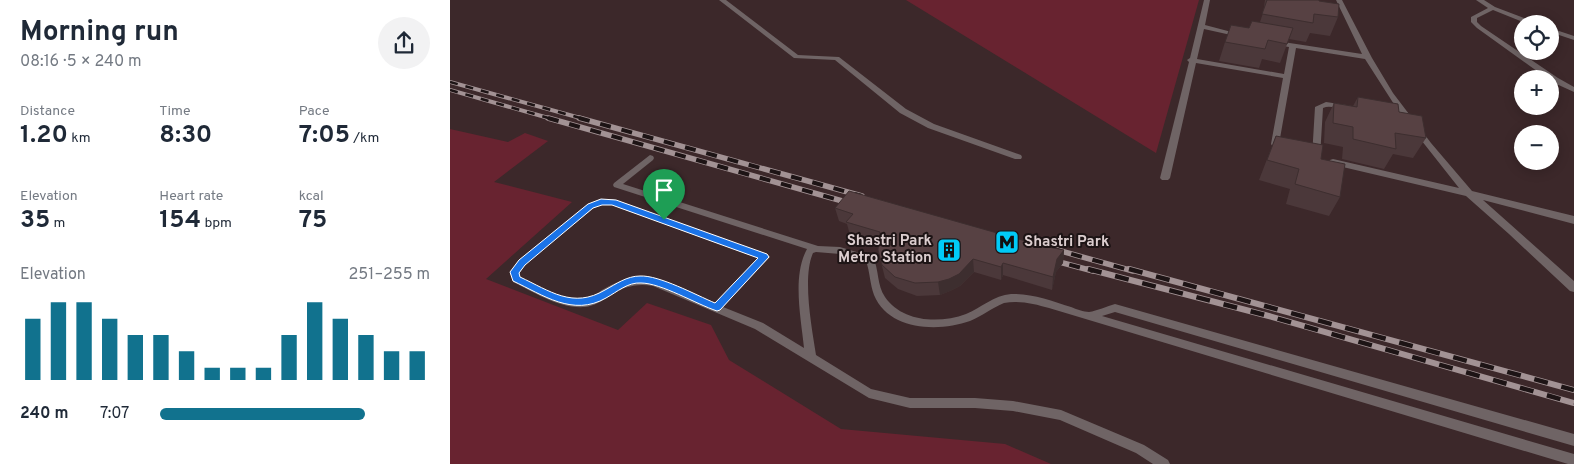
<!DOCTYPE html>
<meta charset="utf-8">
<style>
body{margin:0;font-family:Overpass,sans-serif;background:#f2f2f3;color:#1f2937;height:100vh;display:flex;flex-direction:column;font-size:19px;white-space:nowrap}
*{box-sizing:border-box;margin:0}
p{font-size:16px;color:#747a83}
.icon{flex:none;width:28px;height:28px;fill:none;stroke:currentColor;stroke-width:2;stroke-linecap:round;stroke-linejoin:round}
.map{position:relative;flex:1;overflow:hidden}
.details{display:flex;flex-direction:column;background:#fff;width:450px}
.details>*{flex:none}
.fabs{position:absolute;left:1064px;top:15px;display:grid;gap:10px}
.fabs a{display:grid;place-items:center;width:45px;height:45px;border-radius:50%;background:#fff;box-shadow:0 2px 12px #0003;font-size:25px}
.pin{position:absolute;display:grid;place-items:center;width:42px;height:42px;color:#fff;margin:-51px -21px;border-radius:50% 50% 50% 0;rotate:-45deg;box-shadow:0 0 5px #0007}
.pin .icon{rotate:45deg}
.round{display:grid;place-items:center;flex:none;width:52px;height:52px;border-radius:26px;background:#f2f2f3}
.headline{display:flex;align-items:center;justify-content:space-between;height:85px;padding:0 20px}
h1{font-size:28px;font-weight:700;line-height:38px}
.metrics{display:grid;grid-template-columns:repeat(3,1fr);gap:8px;height:85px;padding:5px 20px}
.metrics div{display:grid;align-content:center}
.metrics b{font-size:25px;font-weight:700}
.metrics small{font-size:14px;font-weight:400}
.metrics p{font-size:14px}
.chart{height:140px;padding:10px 20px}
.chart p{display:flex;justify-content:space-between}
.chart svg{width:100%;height:90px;margin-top:5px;stroke:#11728e;stroke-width:6}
ul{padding:0 20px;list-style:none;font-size:16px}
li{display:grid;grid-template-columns:80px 60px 1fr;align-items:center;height:38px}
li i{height:12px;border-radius:6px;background:#11728e}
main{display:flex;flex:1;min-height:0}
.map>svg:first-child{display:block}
</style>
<main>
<section class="details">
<div class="headline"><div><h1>Morning run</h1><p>08:16 · 5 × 240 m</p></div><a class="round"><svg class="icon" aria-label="share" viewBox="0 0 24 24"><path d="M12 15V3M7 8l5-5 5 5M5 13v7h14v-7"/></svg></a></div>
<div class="metrics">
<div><p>Distance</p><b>1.20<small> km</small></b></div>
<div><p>Time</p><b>8:30</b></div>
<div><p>Pace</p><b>7:05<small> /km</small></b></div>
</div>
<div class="metrics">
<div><p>Elevation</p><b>35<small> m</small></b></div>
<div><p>Heart rate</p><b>154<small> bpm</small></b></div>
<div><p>kcal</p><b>75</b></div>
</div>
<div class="chart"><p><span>Elevation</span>251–255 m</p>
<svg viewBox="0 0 160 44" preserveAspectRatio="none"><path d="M5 44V14M15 44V6M25 44V6M35 44V14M45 44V22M55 44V22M65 44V30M75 44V38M85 44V38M95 44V38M105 44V22M115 44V6M125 44V14M135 44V22M145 44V30M155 44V30"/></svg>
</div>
<ul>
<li><b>240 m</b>7:07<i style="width:76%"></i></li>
</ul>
</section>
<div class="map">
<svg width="1124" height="464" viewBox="0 0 1124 464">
<rect width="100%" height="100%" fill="#3c282a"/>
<!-- green -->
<path fill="#682330" d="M 456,0 L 749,0 L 706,153 Z
M 0,129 L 58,142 L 75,133 L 98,141 L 44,182 L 122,202 L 36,279 L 168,330 L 197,303 L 261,325 L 279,360 L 391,429 L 555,444 L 601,464 L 0,464 Z"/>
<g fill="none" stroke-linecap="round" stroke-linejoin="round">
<!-- service -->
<path fill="#6f6465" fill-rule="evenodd" d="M 269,0 L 276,0 L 348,55 L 389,57 L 456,109 L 484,124 L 571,155 L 572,157 L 571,159 L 565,159 L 478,128 L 450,113 L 385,60 L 344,58 Z
M 200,155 L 203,156 L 204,158 L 203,160 L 173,184 L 368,246 L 390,247 L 423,257 C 429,269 427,286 435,297 C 452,322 489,324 516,314 C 531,308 544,295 561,294 C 581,293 602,301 621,307 C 626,309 634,312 639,312 C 647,311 657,306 665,304 L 1124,434 L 1124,446 L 665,312 L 652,316 L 1124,454 L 1124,464 L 1118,464 L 599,308 C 585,304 569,300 554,303 C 542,308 532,316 520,321 C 489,332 439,331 424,295 C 420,285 420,272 416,261 L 390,254 L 366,252 L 363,253 C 352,278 362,328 366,355 L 421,389 L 460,398 L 525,398 L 563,401 L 611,410 L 694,445 L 718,460 L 720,464 L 703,464 L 686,453 L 610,420 L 563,411 L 525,408 L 460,408 L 419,398 L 305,329 L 203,286 C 186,283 173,287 159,296 C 152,301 144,306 135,307 C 109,309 84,292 63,282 L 60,272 L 69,260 L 138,204 L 151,199 L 163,199 L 318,255 L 320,257 L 318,259 L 273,307 L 313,323 L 354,348 C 351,318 342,276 357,249 L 164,187 L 163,185 L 164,183 ZM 152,205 L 162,205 L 308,258 L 265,303 C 245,295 212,277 192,277 C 178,277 164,283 152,290 C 148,293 144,296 139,298 C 119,305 88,286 70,277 L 70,272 L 75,264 L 144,208 Z"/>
<!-- minor -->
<path fill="#6f6465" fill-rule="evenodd" d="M 754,0 L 760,0 L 755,25 L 793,35 L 790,37 L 754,29 L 747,59 L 834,74 L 839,47 L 833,46 L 833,42 L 912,54 L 886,0 L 892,0 L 922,58 L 943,93 L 981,143 L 1022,191 L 1124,216 L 1124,224 L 1033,200 L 1124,281 L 1124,292 L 1120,291 L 1059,234 L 1016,196 L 880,164 L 879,162 L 880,160 L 883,159 L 1009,188 L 949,112 L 915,59 L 846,48 L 829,144 L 832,148 L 828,151 L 825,150 L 821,144 L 833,78 L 746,63 L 720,178 L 718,180 L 712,180 L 710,178 L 739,62 L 737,60 L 740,58 Z
M 1026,0 L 1034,0 L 1045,7 L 1087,23 L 1088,24 L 1078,24 L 1043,10 L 1027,18 L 1027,22 L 1031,26 L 1108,78 L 1124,87 L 1124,92 L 1102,82 L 1027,28 L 1021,22 L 1021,17 L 1038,8 Z
M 1100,28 L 1124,36 L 1124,40 L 1100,32 Z
M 876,102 L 896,105 L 900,107 C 892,112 882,104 873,108 L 870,157 L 866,160 L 862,157 L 865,107 Z"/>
<!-- rail-far2 casing -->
<g stroke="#a29294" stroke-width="4">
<path id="rail-far2" d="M 0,82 L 134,119
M 0,90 L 102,119"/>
</g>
<!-- rail-far1 casing -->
<g stroke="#a29294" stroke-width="5.5">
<path id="rail-far1" d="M 98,118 L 403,204
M 129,118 L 412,196
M 600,248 L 683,271
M 598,259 L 643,271"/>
</g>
<!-- rail casing -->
<g stroke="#a29294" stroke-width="6">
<path id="rail" d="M 638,269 L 815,315 L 1124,403
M 679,269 L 1124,390"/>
</g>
<!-- rail-far2 -->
<use href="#rail-far2" stroke="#1d1415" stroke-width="2.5" stroke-dasharray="8" stroke-linecap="butt"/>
<!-- rail-far1 -->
<use href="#rail-far1" stroke="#1d1415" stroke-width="4" stroke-dasharray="11" stroke-linecap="butt"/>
<!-- rail -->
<use href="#rail" stroke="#1d1415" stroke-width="4.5" stroke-dasharray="14" stroke-linecap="butt"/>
</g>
<!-- wall -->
<path fill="#4b383a" d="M 815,0 L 869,0 L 869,1 L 888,17 L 880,36 L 860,33 L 856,42 L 839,39 L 830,63 L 812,59 L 809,68 L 769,61 L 775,42 L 810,22 L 813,13 Z
M 908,97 L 949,112 L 976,138 L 963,158 L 943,154 L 934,169 L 892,159 L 893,147 L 874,143 L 875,122 L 884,103 L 903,106 Z
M 826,136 L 871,159 L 890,197 L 879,216 L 836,204 L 840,189 L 809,180 Z
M 385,208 L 614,250 L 613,263 L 606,272 L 602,290 L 553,275 L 551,280 L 524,272 L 510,286 L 500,291 L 490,295 L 467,296 L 448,289 L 435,278 L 428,250 L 429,243 L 400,235 L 397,224 L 389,221 Z"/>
<!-- shaded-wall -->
<path fill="#3d2e2f" d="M 614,250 L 613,263 L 606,272 L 602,290 L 603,277 L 607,259 Z
M 523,259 L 524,272 L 510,286 L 500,291 L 490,295 L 488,282 Z
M 553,263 L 553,275 L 551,280 L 551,267 Z"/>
<!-- building -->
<path fill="#574143" stroke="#3d2e2f" d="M 817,0 L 869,0 L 869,1 L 889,4 L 888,17 L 864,14 L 863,23 L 812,14 Z
M 802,21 L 843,28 L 837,44 L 818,40 L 815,49 L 775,42 L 781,25 L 799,28 Z
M 908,97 L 948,104 L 949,112 L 972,116 L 976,138 L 945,133 L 946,149 L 903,139 L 903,127 L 883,123 L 884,103 L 907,107 Z
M 826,136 L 873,145 L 871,159 L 895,164 L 890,197 L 845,184 L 849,169 L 817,160 Z
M 399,191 L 593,246 L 614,250 L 607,259 L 603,277 L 553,263 L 551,267 L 523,259 L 509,274 L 499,279 L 488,282 L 465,283 L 445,277 L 432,265 L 428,250 L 430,232 L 396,222 L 403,214 L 385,208 Z"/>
<!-- route -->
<path fill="#1a73e8" stroke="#fff" fill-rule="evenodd" d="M 151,199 L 166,200 L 317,254 L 319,257 L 270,310 L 267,311 C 246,304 211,283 191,283 C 178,282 167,292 156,298 C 123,317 93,295 63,281 L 60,272 L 69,260 L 138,204 ZM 152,205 L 162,205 L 308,258 L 265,303 C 246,295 209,275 190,276 C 177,276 166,284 155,290 C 123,309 100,291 70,277 L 69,273 L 75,265 L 143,208 Z"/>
<!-- icons -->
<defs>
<g id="metro-square" transform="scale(1.25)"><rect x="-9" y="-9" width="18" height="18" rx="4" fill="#00cbf8" stroke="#1d1415"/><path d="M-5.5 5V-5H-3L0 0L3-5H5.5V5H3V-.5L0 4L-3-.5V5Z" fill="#111"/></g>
<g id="building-square" transform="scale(1.25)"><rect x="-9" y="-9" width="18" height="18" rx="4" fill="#00cbf8" stroke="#1d1415"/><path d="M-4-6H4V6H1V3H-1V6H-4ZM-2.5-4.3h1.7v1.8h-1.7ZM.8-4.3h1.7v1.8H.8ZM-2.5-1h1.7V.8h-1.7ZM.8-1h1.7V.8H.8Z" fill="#111"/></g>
</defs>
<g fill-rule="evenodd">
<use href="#metro-square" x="557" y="242"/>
<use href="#building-square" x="499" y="250"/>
</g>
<g text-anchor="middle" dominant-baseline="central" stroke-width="4" stroke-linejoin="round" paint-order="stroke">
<!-- poi labels -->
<g font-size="15" font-weight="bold" fill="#dccecf" stroke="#1d1415" text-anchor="end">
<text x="482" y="241">Shastri Park<tspan x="482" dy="17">Metro Station</tspan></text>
<text x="574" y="242" text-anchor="start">Shastri Park</text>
</g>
</g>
</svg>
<div class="fabs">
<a><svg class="icon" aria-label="locate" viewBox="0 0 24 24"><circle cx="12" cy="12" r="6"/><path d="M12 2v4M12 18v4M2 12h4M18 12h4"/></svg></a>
<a>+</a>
<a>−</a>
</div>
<div class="pin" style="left:214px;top:220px;background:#1e9e55"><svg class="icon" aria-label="arrive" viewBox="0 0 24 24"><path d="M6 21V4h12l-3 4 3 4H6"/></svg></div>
</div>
</main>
